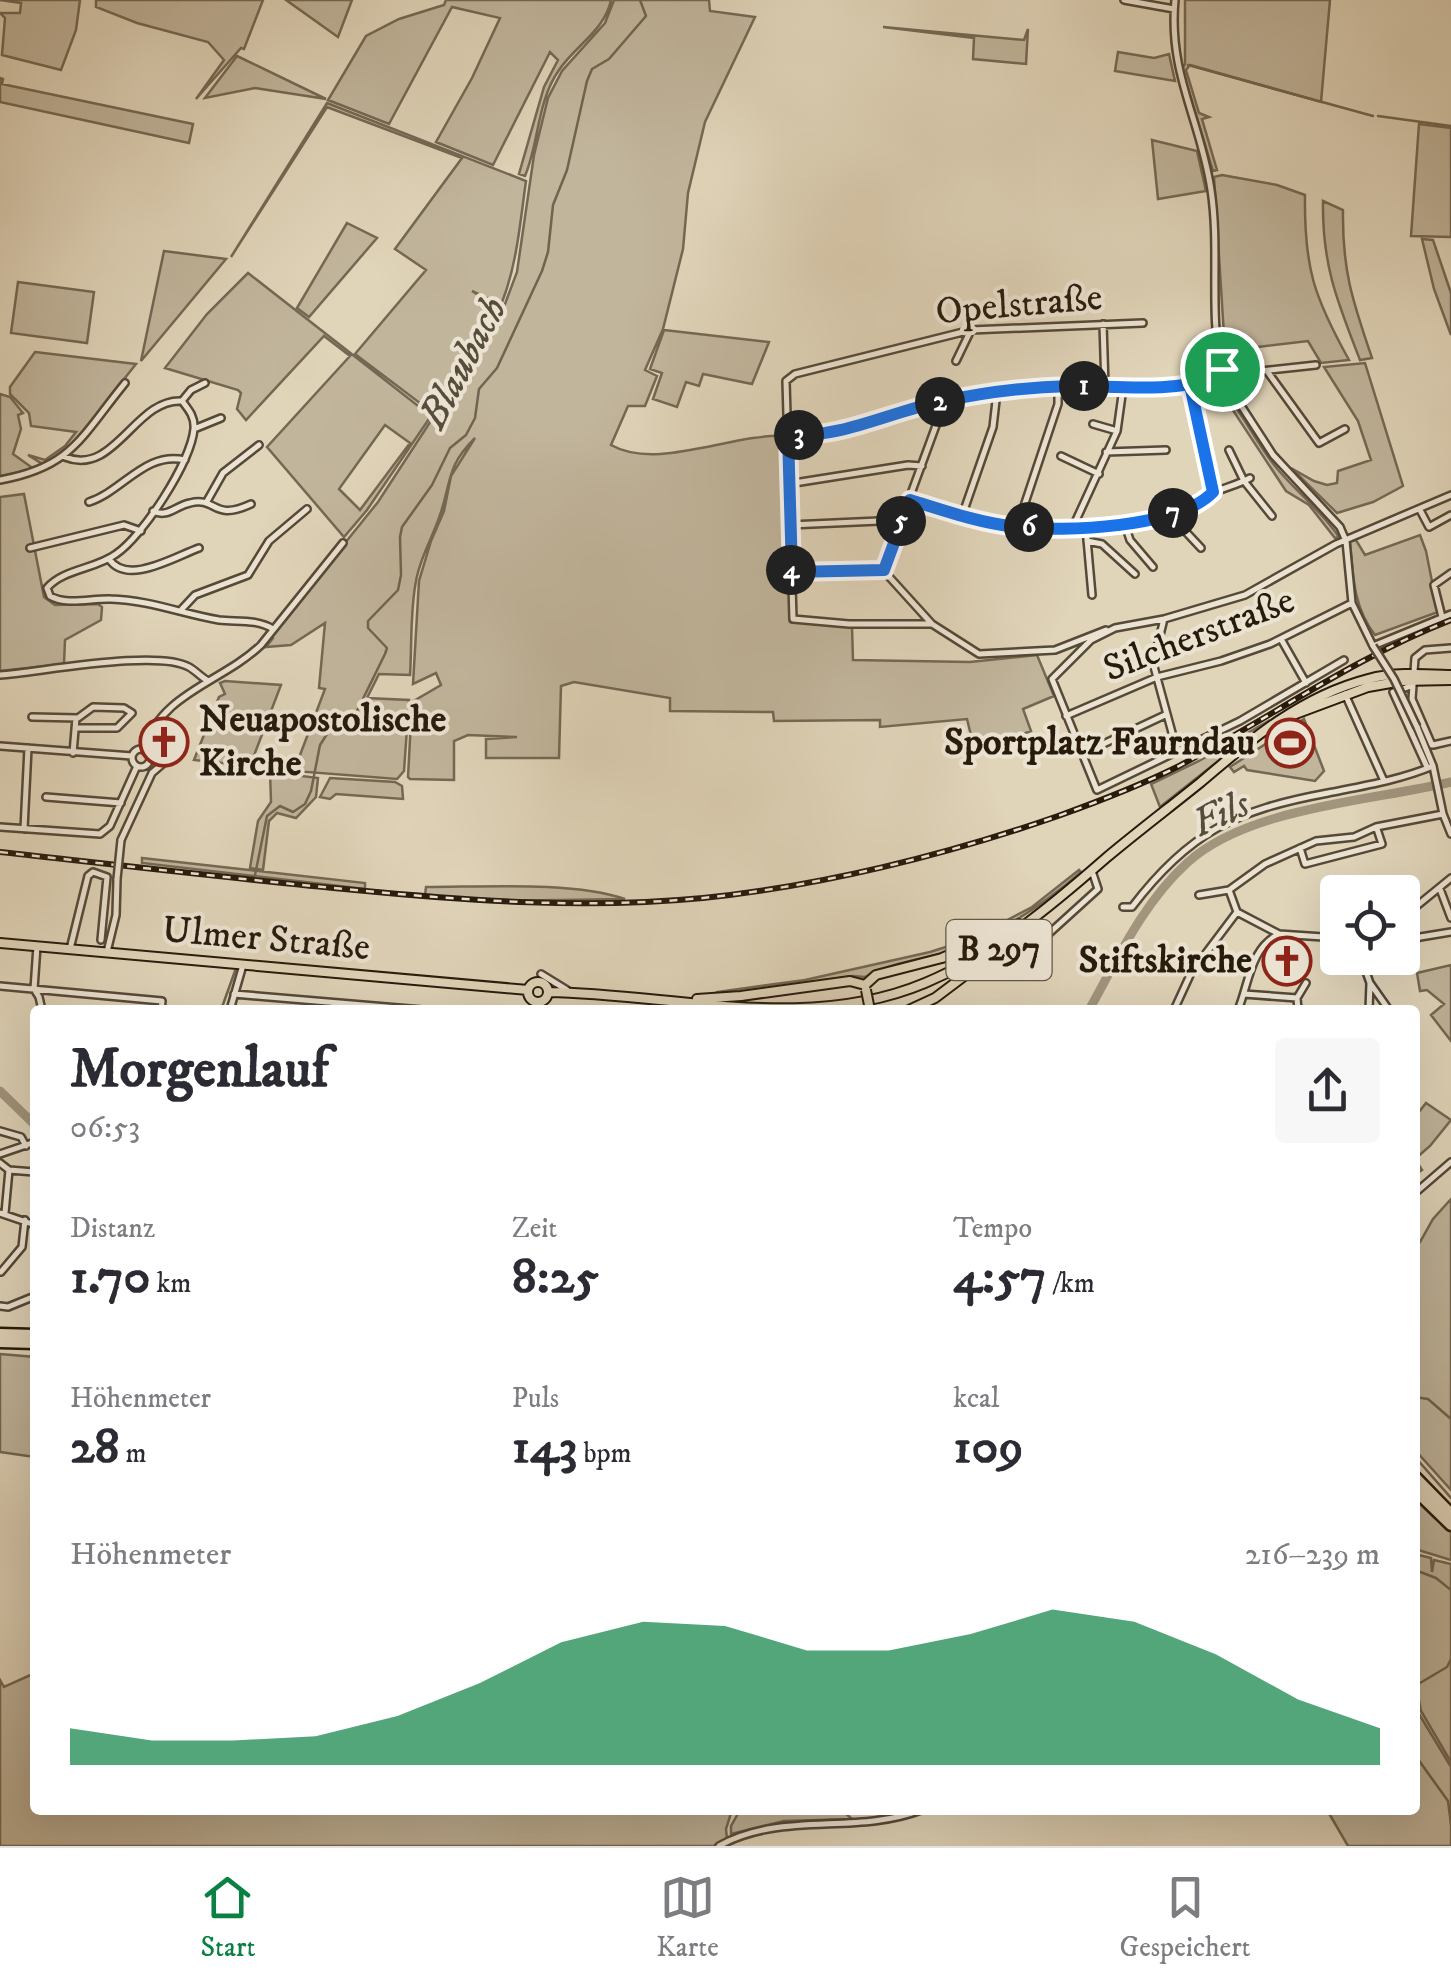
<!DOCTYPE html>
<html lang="de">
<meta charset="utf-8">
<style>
body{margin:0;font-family:"IM FELL DW Pica",serif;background:#f7f7f7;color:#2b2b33;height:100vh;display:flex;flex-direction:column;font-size:38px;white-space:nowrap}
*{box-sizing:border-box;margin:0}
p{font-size:32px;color:#7c7c81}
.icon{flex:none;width:55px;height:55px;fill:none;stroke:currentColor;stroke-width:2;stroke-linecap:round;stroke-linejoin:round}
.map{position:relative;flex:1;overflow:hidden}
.drawer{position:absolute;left:30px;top:1005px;width:1390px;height:810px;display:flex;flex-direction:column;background:#fff;border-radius:10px;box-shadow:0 10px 40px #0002}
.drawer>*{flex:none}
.buttons{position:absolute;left:1320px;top:875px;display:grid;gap:20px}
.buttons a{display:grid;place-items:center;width:100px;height:100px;border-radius:10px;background:#fff;box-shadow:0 10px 40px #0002;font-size:50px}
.pin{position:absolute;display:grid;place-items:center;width:85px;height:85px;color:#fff;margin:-42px;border:5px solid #fff;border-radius:50%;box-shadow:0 2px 10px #0007}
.km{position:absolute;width:50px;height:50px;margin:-25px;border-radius:50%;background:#222;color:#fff;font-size:28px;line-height:50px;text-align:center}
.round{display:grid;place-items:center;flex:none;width:105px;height:105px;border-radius:10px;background:#f7f7f7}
.head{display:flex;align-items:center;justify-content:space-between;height:170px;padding:0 40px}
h1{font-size:55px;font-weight:700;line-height:75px}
.metrics{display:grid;grid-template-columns:repeat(3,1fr);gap:15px;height:170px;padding:10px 40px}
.metrics div{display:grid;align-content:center}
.metrics b{font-size:50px;font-weight:700}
.metrics small{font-size:28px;font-weight:400}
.metrics p{font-size:28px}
.chart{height:280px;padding:20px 40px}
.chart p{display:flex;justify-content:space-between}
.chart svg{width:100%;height:180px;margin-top:10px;fill:#0b8043;opacity:.7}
.dock{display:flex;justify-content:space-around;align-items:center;height:140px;border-top:2px solid #e1e1e2;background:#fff;font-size:28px;color:#7c7c81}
.dock a{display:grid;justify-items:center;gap:5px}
.dock .current{color:#0b8043}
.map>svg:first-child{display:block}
</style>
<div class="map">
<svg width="1451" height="1846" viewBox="0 0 1451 1846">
<rect width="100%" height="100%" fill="#e0d4b9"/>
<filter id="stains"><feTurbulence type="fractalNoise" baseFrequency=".002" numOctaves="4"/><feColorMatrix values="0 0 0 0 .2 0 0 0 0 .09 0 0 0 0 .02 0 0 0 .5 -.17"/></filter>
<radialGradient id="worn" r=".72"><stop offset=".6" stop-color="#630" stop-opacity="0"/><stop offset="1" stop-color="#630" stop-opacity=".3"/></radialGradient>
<!-- green -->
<path fill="#c1b59c" stroke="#746854" stroke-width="2.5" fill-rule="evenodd" d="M 0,0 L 80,0 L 76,30 L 61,70 L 2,55 L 5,18 L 0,13 L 20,13 L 21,3 Z
M 96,0 L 263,0 L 244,49 L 241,48 L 196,99 L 224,60 L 208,42 L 137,23 L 96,7 Z
M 286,0 L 352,0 L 338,37 Z
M 446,0 L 611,0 C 605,30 575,46 559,70 C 537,101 539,143 525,176 L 519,174 L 544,87 L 558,60 L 550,52 L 493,165 L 436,142 L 472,78 L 500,18 L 452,7 L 389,124 L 328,100 L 366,36 L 399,19 L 444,5 Z
M 614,0 L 709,0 L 710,11 L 755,17 L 705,122 L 688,193 L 683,249 L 663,329 L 645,370 L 657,376 L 645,406 L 628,406 L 611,445 C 657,471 733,433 785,436 L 790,621 L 852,627 L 853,660 L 970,662 L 1037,655 L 1054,696 L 1023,709 L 1031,731 L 975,752 L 967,719 L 880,727 L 880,720 L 774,721 L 773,712 L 670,711 L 670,698 L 574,682 L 561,686 L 559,758 L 486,758 L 486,739 L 517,737 L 468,735 L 454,741 L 454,780 L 410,779 L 408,777 L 412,702 L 441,685 L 436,673 L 413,684 L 419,581 L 431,541 L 444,511 L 451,476 L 475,438 C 446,467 452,480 440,515 C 433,537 420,557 416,581 C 410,611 412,644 410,675 L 379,674 L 367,698 L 409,700 L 404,771 L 397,779 L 294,771 L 325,689 L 319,688 L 325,623 L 291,645 L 266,647 L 273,638 L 271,635 L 378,502 L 502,312 L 517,272 L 534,155 L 548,98 L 562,71 L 605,23 Z
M 1185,0 L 1330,0 L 1321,102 L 1190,65 L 1186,70 L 1199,113 L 1209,117 L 1202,119 L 1217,170 L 1213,171 L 1182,69 L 1185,64 Z
M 883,27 L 1024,40 L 1028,29 L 1026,64 L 973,59 L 974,38 Z
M 1118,52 L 1154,58 L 1169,54 L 1175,81 L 1115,71 Z
M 237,56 L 326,99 L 255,88 L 205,98 Z
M 0,78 L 3,79 L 2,84 L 193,124 L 189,143 L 0,102 Z
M 327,103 L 526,181 C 520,223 517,265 501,305 L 472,291 L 495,306 L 498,312 L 433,413 L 355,354 L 426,270 L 395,249 L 462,158 L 327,107 L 231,257 Z
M 1419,124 L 1451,128 L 1451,237 L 1411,236 Z
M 1152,140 L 1197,151 L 1206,191 L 1158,199 Z
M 1222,175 L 1277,185 L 1305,195 C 1304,268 1314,297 1349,360 L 1321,363 L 1308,341 L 1225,351 L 1214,177 Z
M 1323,201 L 1343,210 C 1342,271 1353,302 1372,358 L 1360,360 C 1337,301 1322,265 1323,201 Z
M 347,223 L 377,238 L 309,317 L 297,308 Z
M 1422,239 L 1433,240 L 1451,293 L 1451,335 L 1434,289 Z
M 164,251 L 226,259 L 141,361 Z
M 248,273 L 431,416 L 367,510 L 344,537 L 267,447 L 350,356 L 324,336 L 246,420 L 237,409 L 241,393 L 238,390 L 165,368 L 207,314 ZM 385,425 L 410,443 L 360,510 L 339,489 Z
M 18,282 L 94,292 L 87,343 L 11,333 Z
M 664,330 L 769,342 L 752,384 L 703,374 L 699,386 L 686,382 L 677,407 L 653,399 L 662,373 L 650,369 Z
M 35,352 L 136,364 L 66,452 L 44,465 L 28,455 L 45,460 L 65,446 L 76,432 L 31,426 L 29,413 L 10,394 L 10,387 Z
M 1365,363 L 1403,486 L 1373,502 L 1337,513 L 1291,468 L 1314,481 L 1327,485 L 1337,483 L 1338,471 L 1371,460 L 1358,421 L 1324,367 Z
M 1215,384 C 1236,400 1256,443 1275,466 C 1295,491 1321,510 1339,537 L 1335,538 L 1309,505 L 1286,491 L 1225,398 L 1205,401 L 1195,389 Z
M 0,394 L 10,397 L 23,413 L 18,415 L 21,429 L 13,454 L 34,469 L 0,476 Z
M 24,494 L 44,597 L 55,605 L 98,604 L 102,607 L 101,620 L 65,640 L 64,664 L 0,671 L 0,497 Z
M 1420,535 L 1426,551 L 1438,612 L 1375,635 C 1353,607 1353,575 1350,541 L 1356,540 L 1365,555 Z
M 225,681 L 281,685 L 250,766 L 194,760 L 219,697 L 225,694 L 220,683 Z
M 1304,719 L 1324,771 L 1315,781 L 1247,770 L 1244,766 L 1234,772 L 1230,767 Z
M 1270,720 L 1160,807 L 1151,784 L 1199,761 Z
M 270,772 L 318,778 L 316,797 L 296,818 L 277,813 L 269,821 L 263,870 L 250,868 L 258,821 L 271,802 Z
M 330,778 L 395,782 L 402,786 L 403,799 L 336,794 L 330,799 L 320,797 Z
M 142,858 L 365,883 L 365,889 L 142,863 Z
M 1079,870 L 1081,872 C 1043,905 1003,932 955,950 C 927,959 890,962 865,977 L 853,976 L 717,996 L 717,992 L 805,980 L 930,952 L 971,939 L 1032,907 Z
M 426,887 C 483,887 573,881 625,899 L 495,901 L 425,895 Z
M 1451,965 L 1451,1041 L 1431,1015 L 1444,1004 L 1427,990 L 1420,991 L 1417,973 Z
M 1426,1103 L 1451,1120 L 1430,1146 L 1415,1159 L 1422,1170 L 1415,1175 L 1415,1117 Z
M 1451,1199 L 1451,1490 L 1415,1450 L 1415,1241 L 1420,1242 L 1433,1219 Z
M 0,1354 L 35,1357 L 35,1457 L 0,1452 Z
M 1415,1498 L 1451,1532 L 1451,1560 L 1415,1549 Z
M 1415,1554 L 1431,1558 L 1432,1572 L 1434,1560 L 1451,1564 L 1451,1762 L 1421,1711 L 1415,1681 Z
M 35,1673 L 35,1810 L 732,1810 L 726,1829 L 727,1839 L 713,1846 L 0,1846 L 0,1680 L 4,1687 Z
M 1415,1694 L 1419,1714 L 1451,1767 L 1451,1846 L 1348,1846 L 1327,1810 L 1415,1810 Z
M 740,1810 L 842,1810 L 852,1819 L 784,1821 L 731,1834 L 731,1826 Z"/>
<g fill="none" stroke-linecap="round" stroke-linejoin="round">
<!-- stream -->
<path stroke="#716450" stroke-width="2.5" d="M 1188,65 L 1373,116
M 1378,116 L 1451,126
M 255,875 L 267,816 L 280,806 L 293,812 L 305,804 L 311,791 L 320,745 L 329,731 L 354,717 L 385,654 L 387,648 L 368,628 L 368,621 L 398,590 L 401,575 L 400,537 L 402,527 L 432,485 L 450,448 L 466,435 L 475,418 L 479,389 L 497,368 L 542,271 L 548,252 L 553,205 L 567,170 L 587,81 L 592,69 L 609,59 L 646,16 L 640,0
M 221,1010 L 235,971
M 1415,1397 L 1428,1399 L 1451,1419
M 1415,1457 L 1451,1498
M 1415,1570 L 1436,1578 L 1451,1590
M 1415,1686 L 1447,1667 L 1451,1659
M 1415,1755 L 1448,1801 L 1451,1824"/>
<!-- river -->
<path stroke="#a1957e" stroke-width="9" d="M 1089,1010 C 1118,958 1143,903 1187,863 C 1248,807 1372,801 1451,782
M 0,1091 L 35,1125"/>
<!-- minor casing -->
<g stroke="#564937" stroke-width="10">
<path id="minor" d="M 1124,0 L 1174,9
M 1175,0 C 1168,74 1201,121 1211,190 C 1220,249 1209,310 1221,369
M 1103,324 L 1105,386
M 956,361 L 971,330
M1216 377a8 8 0 1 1 16 0a8 8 0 1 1-16 0Z
M 1267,371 L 1319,443 L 1345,429
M 1232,374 L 1316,365
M 1227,384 L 1273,455 L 1340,527 L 1346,541 L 1352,603 L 1373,646 L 1451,614
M 1191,385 L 1213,493
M 182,401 L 191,390 L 205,383
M 1093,424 L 1117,431
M 194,429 L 221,418
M 788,435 C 842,438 888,413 939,402 C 984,392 1031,387 1077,386 C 1124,386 1171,392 1216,379
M 1229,450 L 1244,481 L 1272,516
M 1106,452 L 1166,450
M 1061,456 L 1099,474
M 65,457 C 115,477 135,398 182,401 C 189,410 195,417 194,429 C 191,462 143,536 116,554 C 96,569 63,569 47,588 L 50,596 C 67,606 92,598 111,599 C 149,600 183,614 219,620 C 238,622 257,619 273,629
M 0,480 C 72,467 81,437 125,383
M 788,484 L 908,465 L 922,466
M 910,500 C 999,529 1099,544 1189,508 C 1199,504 1207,496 1215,492 C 1227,487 1239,484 1250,478
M 89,502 C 123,491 145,451 185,460
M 206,503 L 223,473 L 259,445
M 1420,510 L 1429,527 L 1451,515
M 153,511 C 168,518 175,506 190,503 C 217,496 212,522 251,504
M 1177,512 L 1186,532 L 1201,548
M 962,516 L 993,427 L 997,392
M 790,525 L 901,520
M 1125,525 L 1130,540 L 1153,567
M 1017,527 L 1058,404 L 1058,386
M 1086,528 L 1092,595
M 1072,529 L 1117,431 L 1123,388
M 1087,541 L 1102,544 L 1135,574
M 30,548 L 124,525 L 141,531
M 109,559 C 127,586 174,557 199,548
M 883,570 L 945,401
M 791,571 L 883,570 L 932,624 L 979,654 L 1055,650 L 1106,630
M 182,609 L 195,595 L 248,575 L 269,541 L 307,509
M 1442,617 L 1434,585 L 1451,573
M 1164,619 L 1153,663 L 1177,751
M 932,624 L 849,624 L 793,619 L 786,381 L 795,374 L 971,330 L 1143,323
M 1281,639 L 1306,683
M 1344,660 L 1240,721 L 1097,790 L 1052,679 L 1091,640 L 1115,628 L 1164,619 L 1245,595 L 1336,544 L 1451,495
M 0,675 C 41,672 157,649 189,667 C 196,671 201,677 208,681
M 1411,686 L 1393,692 L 1427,767
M 1345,694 L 1384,781
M 1066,716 L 1157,677 L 1221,661 L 1270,644 L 1352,603
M 32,717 L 78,718 L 93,707 L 124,708 L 132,713 L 117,728 L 75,728
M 1417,727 L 1433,766 L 1443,814 L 1451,834
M 1432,745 L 1412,699 L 1415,658 L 1425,650 L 1451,648
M 1433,745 L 1451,741
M 0,746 L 132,756
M132 758a9 9 0 1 1 18 0a9 9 0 1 1-18 0Z
M 143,750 C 162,692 221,683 261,645 L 343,543
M 73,753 L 76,718
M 1082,754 L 1165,715
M 46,797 L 121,803
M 0,827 L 100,834 L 110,826 L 137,766
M 24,829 L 28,748
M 121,840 L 152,773 L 166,761
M 1300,848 L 1305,864 L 1382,844 L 1377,829
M 1440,889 L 1451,918
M 1229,890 L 1237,912
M 1199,895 L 1229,890 L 1265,864 L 1316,841 L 1354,837 L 1376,827 L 1443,814
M 1123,907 L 1132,907 C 1189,832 1236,810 1328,793 C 1363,786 1400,780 1433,766
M 1237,912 L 1279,934 L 1338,938
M 1402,918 L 1451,878
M 1044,938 L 1098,889 L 1092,871
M 1402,940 L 1451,932
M 37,946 L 34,989 L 39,997 L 42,1010
M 70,949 L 88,876 L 93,872 L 107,877 L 101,940
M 107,952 L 116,915 L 117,879
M 1325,954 L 1338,953
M 1361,958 L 1370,983 L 1369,1010
M 541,974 L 567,990
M 1370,983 L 1389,1010
M 0,986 L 162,1001 L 161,1010
M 234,994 L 422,1010
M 1244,994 L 1297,998
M 230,1010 L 243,965
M 536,1010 L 536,1002
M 1174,1010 L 1191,973 L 1237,912
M 1238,1010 C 1249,984 1250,948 1279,934
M 1298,1010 L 1297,998 L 1306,983
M 0,1131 L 21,1137 L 26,1146
M 0,1154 L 35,1142
M 0,1163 L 9,1170 L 5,1213
M 9,1170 L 34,1172
M 1415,1193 L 1451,1162
M 0,1213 L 35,1225
M 1,1272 L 22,1247 L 25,1220
M 0,1306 L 8,1307 L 35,1296
M 719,1846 C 781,1811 856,1835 921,1810"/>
</g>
<!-- major casing -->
<g stroke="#281b0c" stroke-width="12">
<path id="major" d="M 1293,715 L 1368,687 L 1402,681 L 1451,680
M 0,943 L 528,990
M528 992a10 10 0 1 1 20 0a10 10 0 1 1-20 0Z
M 865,985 L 876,975 L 942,958 L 1019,924
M 549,992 C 673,994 806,1033 925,983 C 994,954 1050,907 1106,858 C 1137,832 1170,807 1201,782 C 1251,739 1302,696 1368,679 C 1395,672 1423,674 1451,675
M 697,999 L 741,996 L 850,981 L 865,985
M 909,1010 L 935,998 L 1004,946"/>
</g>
<!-- highway casing -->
<g stroke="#281b0c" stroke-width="15">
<path id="highway" d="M 0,1334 L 35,1335
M 0,1342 L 35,1343
M 1415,1477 L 1451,1514
M 1415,1490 L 1451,1525"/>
</g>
<!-- minor -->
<use href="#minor" stroke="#ebe3d2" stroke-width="5"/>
<!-- major -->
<use href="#major" stroke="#e0d4b9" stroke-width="8"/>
<!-- highway -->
<use href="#highway" stroke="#e0d4b9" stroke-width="10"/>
<!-- rail casing -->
<g stroke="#281b0c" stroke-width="6">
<path id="rail" d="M 0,852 C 118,865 236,879 355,890 C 471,901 586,909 703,898 C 821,886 946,855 1058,816 C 1097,802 1139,786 1177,767 C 1269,719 1353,658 1451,620"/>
</g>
<!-- rail -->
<use href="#rail" stroke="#ebe3d2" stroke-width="2.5" stroke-dasharray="8" stroke-linecap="butt"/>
<!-- minor-bridge casing -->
<g stroke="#564937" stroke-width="10" stroke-linecap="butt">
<path id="minor-bridge" d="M 1373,646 L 1394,679 L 1417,727
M 117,879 L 121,840"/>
</g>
<!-- major-bridge casing -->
<g stroke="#281b0c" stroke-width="12" stroke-linecap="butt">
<path id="major-bridge" d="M 866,990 L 870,1010"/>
</g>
<!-- minor-bridge -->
<use href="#minor-bridge" stroke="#ebe3d2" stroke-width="5"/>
<!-- major-bridge -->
<use href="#major-bridge" stroke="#e0d4b9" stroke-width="8"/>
</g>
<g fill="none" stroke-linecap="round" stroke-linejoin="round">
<!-- route casing -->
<g stroke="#fff" stroke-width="20">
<path id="route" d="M 1222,369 L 1217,372 L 1216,378 C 1169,393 1118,386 1070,386 C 1026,387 981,393 939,402 C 887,413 842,438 788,435 L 792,572 L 884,570 L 910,500 C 945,511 980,523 1016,527 C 1064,532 1179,528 1213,492 L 1190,385 L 1216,378 L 1220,384 L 1227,384 L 1232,374 L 1222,369"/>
</g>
<!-- route -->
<use href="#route" stroke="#1a73e8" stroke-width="12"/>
</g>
<!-- icons -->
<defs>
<g id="church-ring" transform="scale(2.5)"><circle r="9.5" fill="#ebe3d2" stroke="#8f2418" stroke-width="1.5"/><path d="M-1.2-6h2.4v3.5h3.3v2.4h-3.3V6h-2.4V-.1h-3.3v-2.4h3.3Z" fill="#8f2418"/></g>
<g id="stadium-ring" transform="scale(2.5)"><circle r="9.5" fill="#ebe3d2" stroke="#8f2418" stroke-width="1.5"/><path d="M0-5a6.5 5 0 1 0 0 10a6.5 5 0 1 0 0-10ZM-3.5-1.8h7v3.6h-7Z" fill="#8f2418"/></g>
</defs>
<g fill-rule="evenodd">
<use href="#church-ring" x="164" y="742"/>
<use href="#stadium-ring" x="1290" y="743"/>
<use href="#church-ring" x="1287" y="961"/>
</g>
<g text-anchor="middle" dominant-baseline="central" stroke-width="8" stroke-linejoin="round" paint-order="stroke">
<!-- shield labels -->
<rect fill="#ebe3d2" stroke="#625747" stroke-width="2.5" x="946.5" y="920" width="105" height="60" rx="8"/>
<g font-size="35" font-weight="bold" fill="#281b0c">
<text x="999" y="950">B 297</text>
</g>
<!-- street labels -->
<g font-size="38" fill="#281b0c" stroke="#ebe3d2">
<text transform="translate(1019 305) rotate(-5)">Opelstraße</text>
<text transform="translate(1199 635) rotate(-21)">Silcherstraße</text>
<text transform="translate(266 939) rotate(5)">Ulmer Straße</text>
</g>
<!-- poi labels -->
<g font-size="38" font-weight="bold" fill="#281b0c" stroke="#ebe3d2" text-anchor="end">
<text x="199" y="720" text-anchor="start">Neuapostolische<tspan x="199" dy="44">Kirche</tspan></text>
<text x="1255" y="743">Sportplatz Faurndau</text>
<text x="1252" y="961">Stiftskirche</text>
</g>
<!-- water labels -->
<g font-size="40" font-style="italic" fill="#584c3a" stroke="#ebe3d2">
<text transform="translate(464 363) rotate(-62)">Blaubach</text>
<text transform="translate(1221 815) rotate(-25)">Fils</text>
</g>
</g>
<rect width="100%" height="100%" filter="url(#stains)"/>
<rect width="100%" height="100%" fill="url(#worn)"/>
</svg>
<div class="buttons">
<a><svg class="icon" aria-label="locate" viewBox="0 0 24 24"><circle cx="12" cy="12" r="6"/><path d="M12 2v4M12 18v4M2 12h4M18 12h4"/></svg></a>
</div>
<div class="pin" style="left:1222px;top:369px;background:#1e9e55"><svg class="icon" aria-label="arrive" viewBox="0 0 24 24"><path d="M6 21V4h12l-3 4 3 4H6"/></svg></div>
<b class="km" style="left:1084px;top:386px">1</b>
<b class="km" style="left:940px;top:402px">2</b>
<b class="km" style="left:799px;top:435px">3</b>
<b class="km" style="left:791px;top:570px">4</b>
<b class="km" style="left:901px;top:521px">5</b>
<b class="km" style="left:1029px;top:527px">6</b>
<b class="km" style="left:1173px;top:513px">7</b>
<section class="drawer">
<div class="head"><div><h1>Morgenlauf</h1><p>06:53</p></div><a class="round"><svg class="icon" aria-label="share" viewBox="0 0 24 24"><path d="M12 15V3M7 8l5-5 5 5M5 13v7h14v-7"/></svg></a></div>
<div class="metrics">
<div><p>Distanz</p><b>1.70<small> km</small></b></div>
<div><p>Zeit</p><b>8:25</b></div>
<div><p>Tempo</p><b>4:57<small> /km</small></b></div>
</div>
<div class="metrics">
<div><p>Höhenmeter</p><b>28<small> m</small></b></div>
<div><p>Puls</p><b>143<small> bpm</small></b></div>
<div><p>kcal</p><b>109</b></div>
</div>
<div class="chart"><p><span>Höhenmeter</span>216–239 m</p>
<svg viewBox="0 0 160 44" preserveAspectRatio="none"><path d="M0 44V35L10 38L20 38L30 37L40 32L50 24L60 14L70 9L80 10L90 16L100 16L110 12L120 6L130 9L140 17L150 28L160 35V44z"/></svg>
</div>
</section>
</div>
<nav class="dock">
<a class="current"><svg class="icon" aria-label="home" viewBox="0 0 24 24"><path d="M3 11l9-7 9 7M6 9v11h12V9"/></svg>Start</a>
<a><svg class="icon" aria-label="map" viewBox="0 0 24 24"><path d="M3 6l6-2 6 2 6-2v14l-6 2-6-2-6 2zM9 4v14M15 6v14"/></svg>Karte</a>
<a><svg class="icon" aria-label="saved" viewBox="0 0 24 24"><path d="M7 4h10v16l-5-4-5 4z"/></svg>Gespeichert</a>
</nav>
